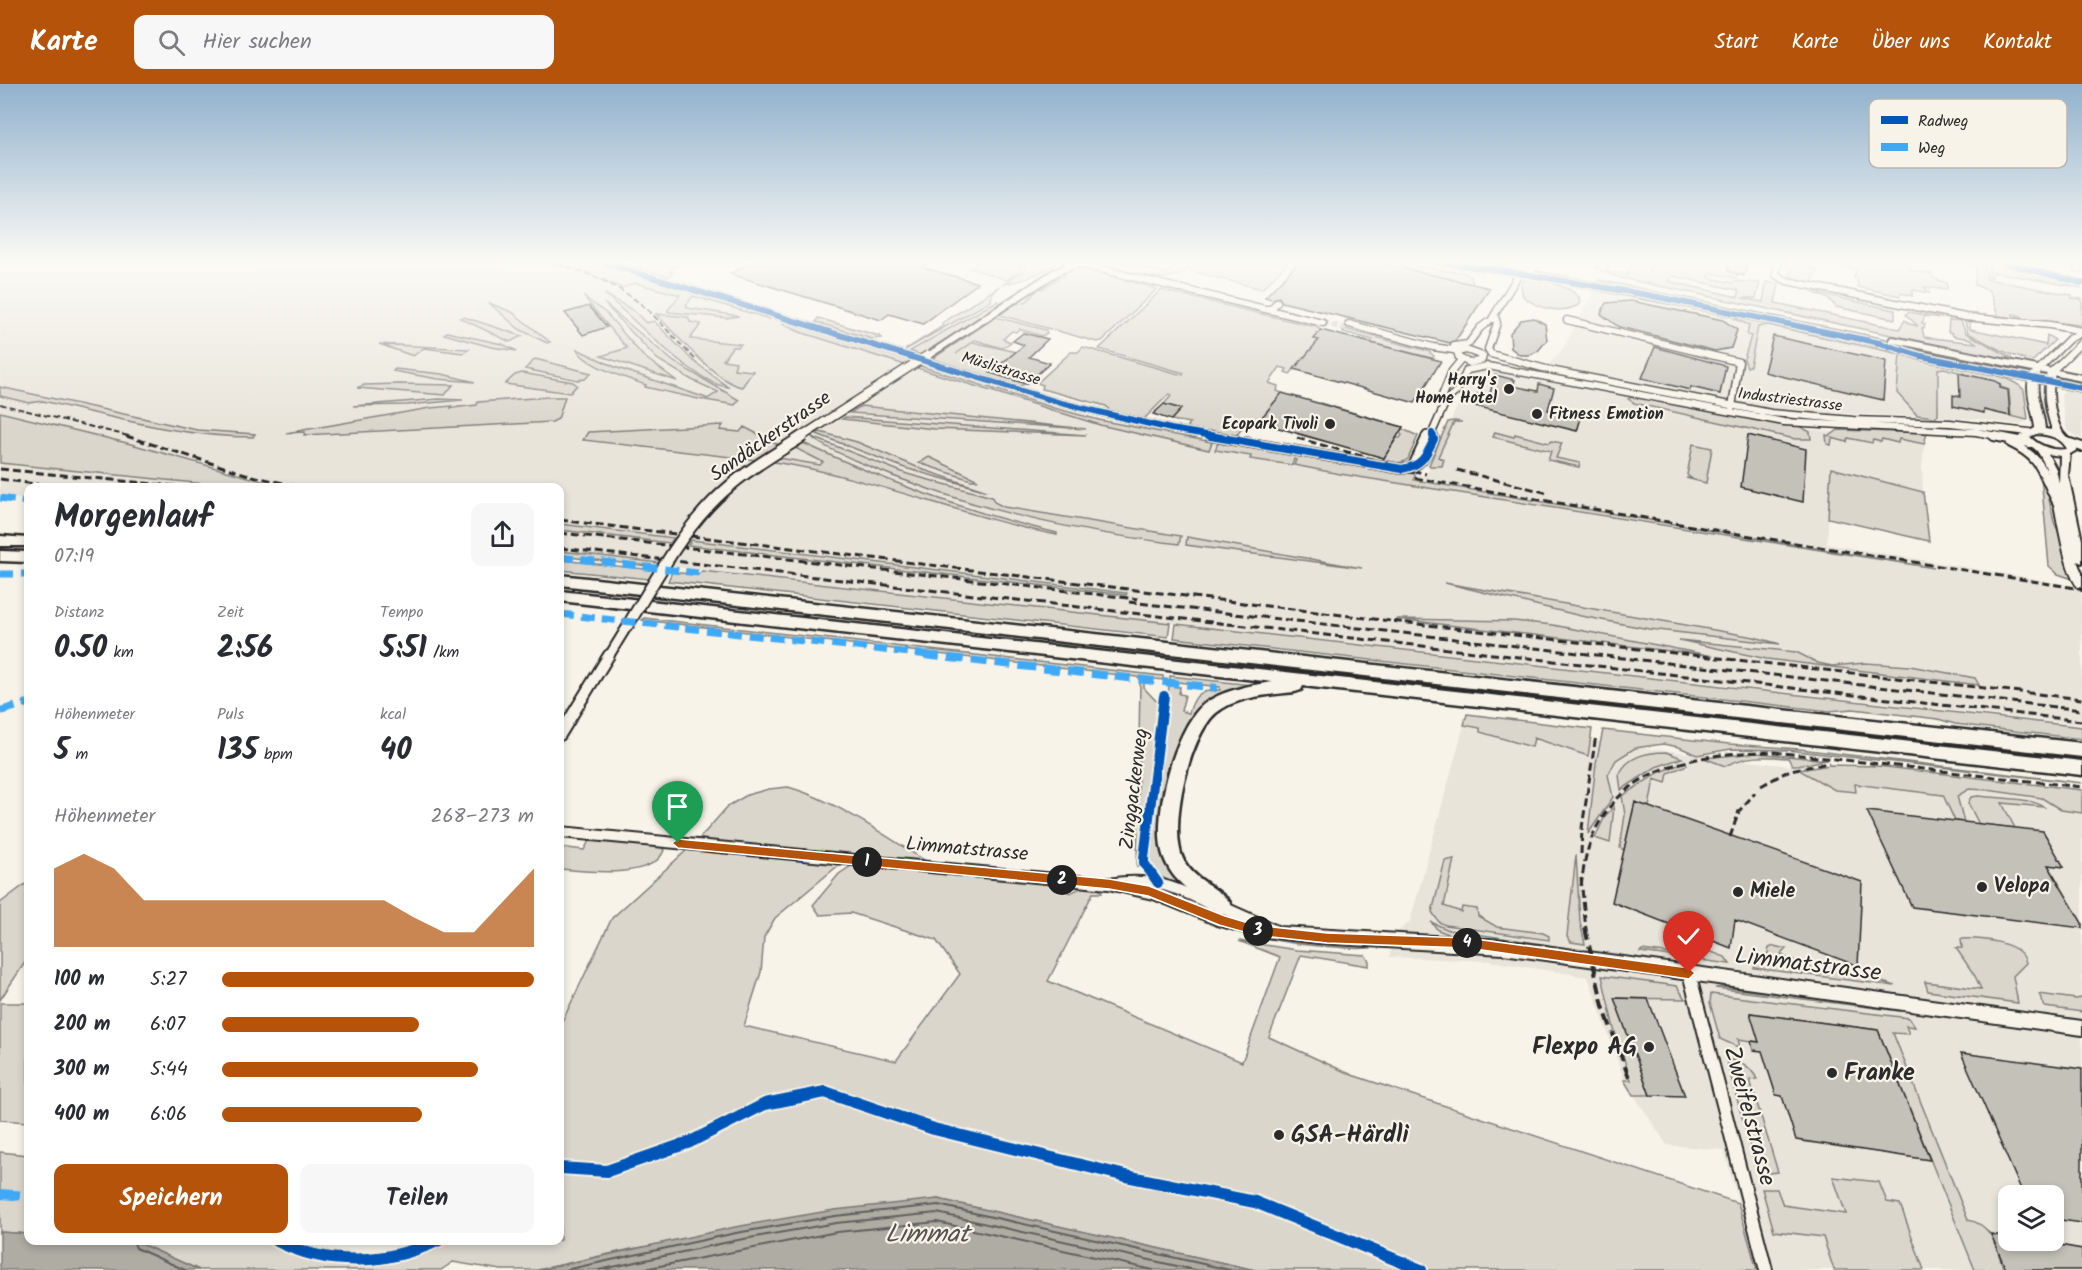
<!DOCTYPE html>
<html lang="de">
<meta charset="utf-8">
<style>
body{margin:0;font-family:Kalam,sans-serif;background:#f7f7f7;color:#2b2b33;height:100vh;display:flex;flex-direction:column;font-size:22px;white-space:nowrap}
*{box-sizing:border-box;margin:0}
p{font-size:20px;color:#7c7c81}
.icon{flex:none;width:33px;height:33px;fill:none;stroke:currentColor;stroke-width:2;stroke-linecap:round;stroke-linejoin:round}
.map{position:relative;flex:1;overflow:hidden}
.panel{position:absolute;left:24px;top:399px;width:540px;height:762px;display:flex;flex-direction:column;background:#fff;border-radius:12px;box-shadow:0 3px 9px #0003}
.panel>*{flex:none}
.fabs{position:absolute;left:1998px;top:1101px;display:grid;gap:12px}
.fabs a{display:grid;place-items:center;width:66px;height:66px;border-radius:12px;background:#fff;box-shadow:0 3px 9px #0003;font-size:30px}
.pin{position:absolute;display:grid;place-items:center;width:51px;height:51px;color:#fff;margin:-62px -26px;border-radius:50% 50% 50% 0;rotate:-45deg;box-shadow:0 0 6px #0007}
.pin .icon{rotate:45deg}
.km{position:absolute;width:30px;height:30px;margin:-15px;border-radius:50%;background:#222;color:#fff;font-size:16px;line-height:30px;text-align:center}
.round{display:grid;place-items:center;flex:none;width:63px;height:63px;border-radius:12px;background:#f7f7f7}
.head{display:flex;align-items:center;justify-content:space-between;height:102px;padding:0 30px}
h1{font-size:33px;font-weight:700;line-height:45px}
.stats{display:grid;grid-template-columns:repeat(3,1fr);gap:9px;height:102px;padding:6px 30px}
.stats div{display:grid;align-content:center}
.stats b{font-size:30px;font-weight:700}
.stats small{font-size:16px;font-weight:400}
.stats p{font-size:16px}
.chart{height:168px;padding:12px 30px}
.chart p{display:flex;justify-content:space-between}
.chart svg{width:100%;height:108px;margin-top:6px;fill:#b45309;opacity:.7}
.button{display:flex;gap:12px;margin-top:auto;padding:12px 30px}
.button a{flex:1;height:69px;border-radius:12px;background:#b45309;color:#fff;font-size:24px;font-weight:700;line-height:69px;text-align:center}
.button a+a{background:#f7f7f7;color:#2b2b33}
ul{padding:0 30px;list-style:none;font-size:20px}
li{display:grid;grid-template-columns:96px 72px 1fr;align-items:center;height:45px}
li i{height:15px;border-radius:8px;background:#b45309}
header{display:flex;align-items:center;gap:36px;box-sizing:border-box;height:84px;padding:0 30px;background:#b45309;color:#fff}
header strong{font-size:28px}
nav{display:flex;gap:33px;margin-inline-start:auto;font-size:21px}
.search{width:420px;height:54px;background:#f7f7f7;display:flex;align-items:center;gap:15px;box-sizing:border-box;padding:0 21px;border-radius:12px;color:#7c7c81;font-size:22px}
.map>svg:first-child{display:block}
</style>
<header>
<strong>Karte</strong>
<div class="search"><svg class="icon" aria-label="search" viewBox="0 0 24 24"><circle cx="10" cy="10" r="6"/><path d="M15 15l6 6"/></svg>Hier suchen</div>
<nav><a>Start</a><a>Karte</a><a>Über uns</a><a>Kontakt</a></nav>
</header>
<div class="map">
<svg width="2082" height="1186" viewBox="0 0 2082 1186">
<rect width="100%" height="100%" fill="#f7f3e8"/>
<filter id="ink" filterUnits="userSpaceOnUse"><feTurbulence type="fractalNoise" baseFrequency=".0167" numOctaves="2"/><feDisplacementMap in="SourceGraphic" scale="12" xChannelSelector="R" yChannelSelector="G"/><feConvolveMatrix kernelMatrix="1 2 1 2 8 2 1 2 1" color-interpolation-filters="sRGB"/></filter>
<g filter="url(#ink)">
<!-- built -->
<path fill="#e8e4da" fill-rule="evenodd" d="M 0,177 L 591,177 L 771,231 L 920,282 L 1054,324 L 1151,347 L 1218,359 L 1217,361 L 1413,395 L 1415,390 L 1426,392 L 1472,289 L 1500,285 L 1786,342 L 1833,348 L 1926,352 L 1922,380 L 1923,408 L 1831,384 L 1827,460 L 2082,503 L 2082,641 L 560,470 L 560,404 L 279,403 L 0,330 Z
M 1595,205 L 1895,267 L 1915,274 L 2011,296 L 2024,306 L 2028,335 L 2021,340 L 2015,340 L 1976,335 L 1809,328 L 1741,321 L 1548,281 L 1562,266 Z
M 2064,306 L 2082,307 L 2082,355 L 2067,346 L 2061,312 Z
M 0,379 L 18,382 L 253,403 L 28,404 L 28,416 L 0,412 Z
M 1464,641 L 2082,719 L 2082,1186 L 1757,1186 L 1724,1066 L 1667,1061 L 1624,996 L 1588,893 L 1489,877 L 1389,873 L 1398,847 L 1410,838 ZM 2008,1112 L 2054,1112 L 2054,1156 L 2008,1156 Z"/>
<!-- green -->
<path fill="#dad6cc" stroke="#82807c" stroke-width="1.5" fill-rule="evenodd" d="M 551,177 L 591,177 L 772,231 L 773,233 L 770,235 L 693,212 L 686,221 L 688,224 L 739,232 L 727,234 L 668,228 L 668,226 L 680,211 L 635,199 L 622,204 L 583,187 Z
M 639,177 L 688,177 L 669,187 L 673,189 L 667,193 L 629,181 Z
M 980,177 L 1018,177 L 1021,183 L 1018,188 L 1007,196 L 970,184 Z
M 1023,177 L 1056,177 L 1057,180 L 1028,194 L 1002,201 L 1024,186 L 1025,181 Z
M 1100,177 L 1119,177 L 1167,189 L 1180,177 L 1288,178 L 1262,205 L 1187,186 C 1165,204 1124,187 1100,177 Z
M 1597,177 L 1606,177 L 1605,180 L 1609,181 L 1607,187 L 1627,191 L 1634,177 L 1652,177 L 1649,188 L 1654,177 L 1731,177 L 1728,187 L 1737,189 L 1736,194 L 1711,189 L 1709,194 L 1733,199 L 1734,197 L 1760,199 L 1756,214 L 1742,214 L 1763,218 L 1766,198 L 1779,200 L 1775,219 L 1899,245 L 1905,236 L 1910,240 L 1918,242 L 1906,231 L 1908,228 L 1942,234 L 1925,232 L 1922,239 L 1925,240 L 1924,244 L 1922,244 L 1924,253 L 1976,259 L 1971,255 L 1953,252 L 1952,249 L 1948,248 L 1949,236 L 1961,237 L 1966,249 L 2012,274 L 2005,273 L 2004,275 L 1617,193 L 1596,184 ZM 1673,192 L 1738,206 L 1739,210 L 1738,213 L 1668,197 Z
M 1846,177 L 1910,177 L 1910,186 L 1932,190 L 1933,194 L 1947,199 L 1947,206 L 1924,203 L 1929,209 L 1913,206 L 1912,212 L 1901,209 L 1900,212 L 1858,203 L 1857,194 L 1854,194 L 1856,186 L 1837,182 L 1838,180 L 1847,178 Z
M 1950,177 L 1984,178 L 1987,195 L 2072,211 L 2072,214 L 2082,215 L 2082,241 L 2022,235 L 2021,232 L 2013,230 L 2013,234 L 1998,232 L 1990,207 L 1975,201 L 1976,182 Z
M 2011,177 L 2082,177 L 2082,189 L 2072,187 L 2074,183 L 2053,178 L 2046,186 Z
M 1393,179 L 1465,189 L 1471,193 L 1473,198 L 1471,200 L 1391,182 Z
M 1793,179 L 1818,186 L 1811,199 L 1790,193 Z
M 1989,179 L 2080,203 L 2082,204 L 1994,188 L 1992,193 L 1989,193 Z
M 1074,184 L 1097,188 L 1157,205 L 1102,257 L 1097,258 L 1000,231 L 1013,221 L 1027,217 L 1039,204 L 1042,205 L 1064,191 L 1061,189 Z
M 1524,194 C 1543,197 1565,199 1579,213 L 1580,220 C 1562,231 1537,225 1523,212 L 1521,202 Z
M 1599,196 L 1907,259 L 1907,266 L 1598,201 Z
M 1000,202 L 992,209 L 991,217 L 905,266 L 943,242 L 942,239 Z
M 1161,206 L 1316,243 L 1321,246 L 1314,254 L 1319,256 L 1290,290 L 1285,288 L 1287,285 L 1280,283 L 1269,299 L 1278,302 L 1277,307 L 1282,309 L 1258,338 L 1253,336 L 1249,340 L 1246,340 L 1235,353 L 1187,344 L 1190,339 L 1171,336 L 1181,325 L 1164,320 L 1171,312 L 1169,310 L 1144,335 L 1110,327 L 1106,322 L 1042,305 L 1043,301 L 1037,299 L 1071,268 L 1078,268 L 1083,263 L 1183,291 L 1184,289 L 1099,265 Z
M 1812,208 L 1895,226 L 1895,235 L 1836,223 L 1829,215 Z
M 605,210 L 634,227 L 646,239 L 654,237 L 691,275 L 728,303 C 697,301 630,232 605,210 Z
M 583,212 L 607,230 L 643,272 L 677,297 L 601,272 L 627,264 Z
M 997,217 L 1000,220 L 932,265 L 921,271 L 910,267 Z
M 489,219 L 512,228 L 550,258 L 547,259 L 519,245 Z
M 604,219 L 674,278 L 739,316 L 735,321 L 706,316 L 718,308 L 692,296 L 657,275 Z
M 656,230 L 688,233 L 690,238 L 701,240 L 690,255 L 741,260 L 738,263 L 732,263 L 723,276 L 736,278 L 734,285 L 753,287 L 742,303 C 716,298 676,250 656,230 Z
M 464,233 L 522,252 L 510,258 L 460,234 Z
M 996,233 L 1046,246 L 1047,249 L 1042,252 L 1019,245 L 1016,248 L 1012,247 L 1003,255 L 1011,258 L 1002,264 L 975,256 L 956,270 L 973,258 L 1016,268 L 991,289 L 1026,300 L 1018,302 L 932,275 Z
M 1741,233 C 1799,246 1858,256 1915,274 C 1942,283 2007,286 2024,306 L 2028,335 L 2027,336 L 2011,332 L 2009,306 L 2001,303 L 2000,300 L 1944,284 L 1938,285 L 1938,331 L 1936,333 L 1917,331 L 1897,309 L 1900,270 L 1768,241 L 1758,243 L 1750,282 L 1747,283 L 1744,275 L 1751,252 L 1747,251 L 1749,241 L 1735,235 Z
M 818,234 L 879,252 L 882,254 L 872,255 L 816,238 Z
M 787,237 L 913,276 L 905,281 L 800,248 L 783,240 Z
M 1965,237 L 1970,238 L 1970,245 L 2046,261 L 2047,251 L 2055,256 L 2033,277 C 2010,273 1990,260 1968,249 Z
M 1345,245 L 1428,267 L 1434,272 L 1432,274 L 1348,253 L 1371,258 L 1373,256 L 1343,248 Z
M 447,248 L 502,260 L 517,267 L 491,263 L 444,250 Z
M 379,260 L 469,265 L 463,269 L 424,264 L 413,272 Z
M 577,265 L 615,283 L 706,314 L 703,316 L 645,303 L 646,301 C 629,295 585,282 577,265 Z
M 535,275 L 591,289 L 585,295 L 578,296 L 525,285 Z
M 920,282 L 1054,324 L 1099,336 L 1212,358 L 1209,366 L 1100,341 L 917,284 Z
M 395,285 L 442,290 L 475,298 L 438,295 L 393,287 Z
M 522,289 L 573,298 L 577,301 L 570,309 L 505,300 L 515,291 Z
M 398,300 L 453,301 L 445,311 L 357,304 L 364,301 Z
M 0,303 L 197,346 L 255,350 L 253,353 C 181,353 112,333 43,317 L 29,319 L 0,312 Z
M 1635,312 L 1741,333 L 1799,342 L 1810,348 L 1811,355 L 1795,355 L 1634,319 L 1628,315 Z
M 548,313 L 565,313 L 558,335 L 552,338 L 304,351 L 305,348 L 286,349 L 430,324 L 452,322 L 451,324 L 477,321 L 478,318 Z
M 439,315 L 463,316 L 407,321 L 353,322 Z
M 1320,319 L 1403,343 L 1402,345 L 1418,352 L 1408,375 C 1401,381 1391,379 1383,377 L 1384,374 L 1332,357 L 1330,359 L 1298,350 ZM 1399,348 L 1402,351 L 1400,354 L 1397,354 L 1390,364 L 1357,354 Z
M 861,322 L 1086,345 L 850,329 Z
M 0,328 L 131,360 L 283,403 L 235,403 L 0,379 Z
M 845,333 L 1086,351 L 935,345 L 842,335 Z
M 1454,337 L 1462,338 L 1454,338 L 1438,373 L 1444,375 L 1442,382 L 1430,382 L 1429,381 L 1448,338 Z
M 723,341 L 720,346 L 740,348 L 744,343 L 779,361 L 757,376 L 583,356 L 588,348 Z
M 1838,346 L 1927,349 L 1924,360 L 1899,355 L 1898,359 L 1882,355 L 1881,358 L 1873,356 L 1872,359 L 1848,354 L 1847,358 L 1832,354 L 1831,361 L 1827,360 L 1826,351 L 1830,352 Z
M 820,348 L 857,358 L 924,386 L 987,407 L 905,384 L 817,350 Z
M 1495,348 L 1514,353 L 1515,350 L 1549,359 L 1551,357 L 1562,359 L 1556,374 L 1580,379 L 1579,383 L 1548,376 L 1551,367 L 1493,353 Z
M 812,353 L 907,390 L 992,413 L 994,418 L 1004,423 L 1181,452 L 1179,460 C 1062,446 962,423 854,376 C 844,371 815,359 812,353 Z
M 803,359 C 889,398 965,428 1057,449 L 1057,451 C 961,432 870,393 774,378 L 779,374 L 820,381 L 823,378 L 795,364 Z
M 1218,359 L 1415,390 L 1414,396 L 1934,484 L 1340,390 L 1294,381 L 1296,376 L 1294,375 L 1292,381 L 1250,375 L 1251,372 L 1215,366 Z
M 1693,360 L 1712,364 L 1706,399 L 1686,394 L 1691,394 L 1687,391 Z
M 929,373 L 978,396 L 971,396 L 919,379 Z
M 1831,384 L 1923,408 L 1929,457 L 1828,434 Z
M 2041,392 L 2044,392 L 2054,438 L 2060,451 L 2073,495 L 2058,490 L 2049,482 Z
M 560,440 L 674,454 L 670,459 L 560,446 Z
M 1187,453 L 1362,484 L 1186,461 Z
M 691,456 L 1127,509 L 1126,511 L 688,461 Z
M 560,467 L 660,479 L 657,483 L 560,472 Z
M 560,476 L 655,486 L 649,495 L 560,486 Z
M 702,487 L 1170,539 L 1168,553 L 668,497 L 672,488 L 698,491 Z
M 1445,499 L 1754,553 L 1780,560 L 1649,545 L 1581,532 Z
M 644,534 L 1163,592 L 1163,596 L 642,536 Z
M 1397,535 L 1514,537 L 1553,541 L 1713,572 Z
M 1176,540 L 2082,643 L 2082,655 L 1955,640 L 1938,635 L 1853,625 L 1829,627 L 1174,554 Z
M 1679,556 L 1796,568 L 1818,579 L 1832,582 L 1865,579 L 1910,582 L 1975,594 L 1979,601 L 1767,575 Z
M 1170,592 L 1261,602 L 1237,607 L 1181,657 L 1173,787 L 1183,802 C 1167,797 1153,792 1148,774 L 1169,602 L 1180,603 L 1179,610 L 1185,611 L 1181,627 L 1189,629 C 1194,612 1199,605 1220,606 L 1220,603 L 1170,597 Z
M 1140,597 L 1144,598 L 1144,604 L 1159,620 L 1141,774 L 1137,783 Z
M 1467,630 L 1592,645 L 1588,672 L 1534,654 L 1532,663 L 1480,648 L 1480,644 L 1464,641 Z
M 1603,646 L 1729,660 L 1800,665 L 2082,699 L 1787,666 L 1731,665 L 1697,671 L 1679,663 L 1663,660 L 1635,664 L 1616,676 L 1608,691 L 1613,713 L 1588,750 L 1596,679 Z
M 1666,668 L 1682,674 L 1656,683 L 1621,706 L 1619,691 C 1627,672 1647,668 1666,668 Z
M 1757,669 L 1827,676 C 1816,677 1802,682 1792,681 L 1788,674 C 1765,672 1746,671 1725,682 L 1704,674 Z
M 1686,678 L 1687,681 L 1668,689 L 1666,699 L 1654,695 L 1649,723 L 1635,718 L 1624,766 L 1620,764 L 1625,731 L 1622,712 L 1658,689 Z
M 1830,681 L 1877,682 L 2082,706 L 2082,729 L 2061,726 L 2042,714 L 1987,706 L 1969,705 L 1957,712 L 1964,738 L 1955,737 L 1943,711 L 1855,700 L 1856,708 L 1835,706 L 1799,686 Z
M 788,703 C 835,716 886,752 927,778 L 852,770 L 775,834 L 764,853 L 761,888 L 744,942 L 896,977 L 960,890 L 936,856 L 851,829 L 820,831 L 813,821 L 839,790 L 851,782 L 1050,800 L 1070,809 L 1085,802 L 1098,803 L 1102,809 L 1093,809 L 1048,897 L 1242,978 L 1280,873 L 1239,857 L 1297,866 L 1365,871 L 1369,877 L 1369,882 L 1301,871 L 1269,953 L 1352,991 L 1738,1119 L 1757,1186 L 1255,1186 L 938,1115 L 631,1165 L 538,1186 L 501,1186 L 453,1178 L 441,1186 L 199,1186 L 139,1159 L 110,1157 L 292,1156 C 331,1173 384,1173 423,1157 L 560,1156 L 560,942 L 612,834 L 699,755 L 728,722 L 747,711 L 769,705 Z
M 1978,712 C 1994,714 2033,714 2044,723 L 2002,719 L 2015,744 L 1979,740 L 1968,719 L 1971,713 Z
M 1614,723 L 1610,759 L 1595,754 L 1605,732 Z
M 602,756 L 658,761 L 664,766 C 654,796 584,787 560,785 L 560,763 L 584,766 L 589,757 Z
M 1576,771 L 1580,838 L 1585,860 L 1571,858 L 1567,852 Z
M 1454,775 L 1444,822 L 1461,828 L 1462,823 L 1477,825 L 1478,832 L 1497,843 L 1543,849 L 1549,852 L 1549,856 L 1445,841 L 1439,838 L 1432,828 L 1445,777 Z
M 28,798 L 28,874 L 0,916 L 0,819 Z
M 1159,816 L 1270,853 L 1310,859 L 1373,863 C 1362,866 1348,864 1337,863 C 1270,861 1225,844 1163,820 Z
M 1431,838 L 1449,846 L 1549,861 L 1448,850 L 1438,846 Z
M 1961,855 C 1979,854 2022,857 2026,879 L 2013,892 L 2018,919 L 1928,907 L 1925,898 L 1981,905 L 1975,892 L 1956,864 L 1962,864 Z
M 1680,856 L 1725,873 L 1730,880 L 1640,868 L 1642,866 L 1690,872 L 1692,862 Z
M 1774,862 L 1786,865 L 1781,870 L 1790,876 L 1792,875 L 1802,882 L 1805,880 L 1814,886 L 1827,890 L 1834,883 L 1895,902 L 1754,884 L 1759,877 L 1766,877 L 1769,864 Z
M 1602,892 L 1677,902 L 1685,915 L 1615,914 L 1650,1011 L 1633,1011 L 1624,996 L 1631,996 L 1614,945 Z
M 1722,903 L 1864,920 L 1900,927 L 1715,904 Z
M 1711,910 L 1909,934 L 1915,943 L 1906,942 L 1909,950 L 1893,949 L 1968,1136 C 1994,1141 1996,1164 2004,1186 L 1975,1186 L 1878,946 L 1751,929 L 1759,958 L 1738,955 L 1740,964 L 1720,955 L 1710,919 Z
M 2039,910 L 2076,915 L 2082,914 L 2082,928 L 2045,923 Z
M 0,919 L 28,919 L 28,1038 L 0,1036 Z
M 1726,975 C 1740,977 1750,981 1757,995 L 1750,996 L 1778,1088 L 1768,1089 L 1756,1084 Z
M 0,1068 L 28,1071 L 28,1150 L 0,1148 Z
M 1833,1093 L 1879,1098 L 1887,1118 L 1900,1120 L 1924,1186 L 1834,1186 L 1823,1153 L 1774,1147 L 1762,1105 L 1777,1105 L 1783,1121 L 1846,1130 Z"/>
<!-- water -->
<path fill="#afaca4" stroke="#7a7874" stroke-width="1.5" d="M 938,1115 L 1255,1186 L 538,1186 L 735,1143 L 834,1126 Z
M 0,1148 L 28,1150 L 28,1156 L 110,1156 L 139,1159 L 199,1186 L 0,1186 Z"/>
<g fill="none" stroke-linecap="round" stroke-linejoin="round">
<!-- shore -->
<path stroke="#605f5b" stroke-width="2" d="M 133,1156 L 136,1164 L 185,1186
M 565,1186 L 736,1149 L 835,1132 L 938,1121 L 1230,1186
M 599,1186 L 738,1156 L 836,1139 L 937,1129 L 1195,1186
M 639,1186 L 837,1148 L 937,1138 L 1153,1186"/>
</g>
<!-- building -->
<path fill="#c4c1b9" stroke="#2b2b2b" stroke-width="1.5" d="M 753,177 L 932,177 L 922,183 L 978,199 L 923,240 L 889,230 L 881,236 L 730,190 Z
M 1300,177 L 1371,177 L 1490,204 L 1456,256 L 1450,259 L 1282,218 L 1279,213 L 1272,215 L 1265,213 Z
M 1731,177 L 1748,177 L 1744,192 L 1728,187 Z
M 1631,217 L 1723,236 L 1737,246 L 1731,264 L 1715,267 L 1640,248 L 1619,243 L 1601,230 L 1606,219 Z
M 589,222 L 607,243 L 583,251 L 565,229 Z
M 1534,234 L 1545,240 L 1547,256 L 1538,267 L 1530,271 L 1520,271 L 1511,264 L 1510,249 L 1521,236 Z
M 1321,246 L 1340,251 L 1441,277 L 1415,319 L 1294,285 L 1319,256 L 1314,255 Z
M 1023,249 L 1048,255 L 1029,273 L 1050,279 L 1026,300 L 990,289 L 1024,261 L 1013,257 Z
M 1773,252 L 1886,277 L 1883,316 L 1764,288 Z
M 1655,263 L 1726,282 L 1720,310 L 1691,303 L 1690,306 L 1642,294 Z
M 1959,289 L 1995,297 L 2000,300 L 2000,304 L 2008,306 L 2010,332 L 1984,326 L 1984,329 L 1953,322 L 1953,311 L 1960,313 Z
M 1495,291 L 1515,296 L 1513,302 L 1538,307 L 1539,300 L 1554,304 L 1548,326 L 1581,334 L 1577,347 L 1471,321 L 1476,310 L 1489,313 Z
M 1282,309 L 1360,331 L 1403,343 L 1384,374 L 1258,338 Z
M 1164,320 L 1181,325 L 1171,336 L 1153,330 Z
M 1748,351 L 1806,365 L 1803,418 L 1741,403 Z
M 1635,718 L 1862,798 L 1858,882 L 1735,836 L 1731,864 L 1612,818 Z
M 1867,727 L 2043,747 L 2064,783 L 2048,781 L 2082,839 L 2082,844 L 1912,823 Z
M 1614,914 L 1648,915 L 1685,1012 L 1650,1011 Z
M 1750,929 L 1878,946 L 1930,1076 L 1796,1056 L 1782,1012 L 1776,1011 L 1762,967 L 1753,966 L 1751,957 L 1759,958 Z
M 1961,969 L 2082,985 L 2082,1139 L 2054,1135 L 2054,1112 L 2024,1112 Z
M 1991,1150 L 2008,1153 L 2008,1156 L 2031,1156 L 2082,1165 L 2082,1186 L 2006,1186 Z"/>
<g fill="none" stroke-linecap="round" stroke-linejoin="round">
<!-- street-tunnel -->
<path stroke="#cecbc2" stroke-width="6" stroke-dasharray="6 3" stroke-linecap="butt" d="M 1323,239 L 1346,244"/>
<!-- street-far3 casing -->
<g stroke="#2b2b2b" stroke-width="9">
<path id="street-far3" d="M 599,177 L 1061,319 L 1171,345 L 1219,353
M 1778,177 L 1776,191 L 1787,197 L 1965,233 L 2050,241 L 2082,247
M 1079,180 L 1323,239
M 1264,225 L 1271,225 L 1277,218
M 1495,232 L 1497,239 L 1488,265 L 1491,270 L 1550,286 L 1771,329 L 1853,336 L 1950,339 L 2029,348
M 1492,235 L 1517,193
M 1567,236 L 1739,278 L 1732,323
M 1349,240 L 1433,263 L 1460,267
M 1454,262 L 1468,260 L 1480,244 L 1488,238
M 1466,266 L 1483,272 L 1482,276 L 1470,279 L 1459,274 L 1457,268 Z
M 2038,286 L 2069,255 L 2082,248
M 2051,288 L 2082,258
M 1443,319 L 1457,307 L 1467,286 L 1488,282 L 1784,338 L 1976,348 L 2002,353
M 1443,319 L 1441,314 L 1452,287 L 1461,276
M 1432,349 L 1433,353
M 1425,353 L 1432,349 L 1447,315"/>
</g>
<!-- street-far2 casing -->
<g stroke="#2b2b2b" stroke-width="12">
<path id="street-far2" d="M 1210,352 L 1402,385 C 1422,382 1426,372 1434,355 L 1433,352
M 1994,352 L 2030,359
M 2011,359 C 2043,374 2042,389 2057,418
M 2070,359 L 2082,363
M 1412,384 L 1427,352
M 609,572 L 628,541"/>
</g>
<!-- street-far1 casing -->
<g stroke="#2b2b2b" stroke-width="14">
<path id="street-far1" d="M 560,651 L 609,571
M 560,748 L 1109,800 C 1150,793 1175,802 1211,821"/>
</g>
<!-- street casing -->
<g stroke="#2b2b2b" stroke-width="16">
<path id="street" d="M 1689,889 L 1766,1186"/>
</g>
<!-- secondary casing -->
<g stroke="#2b2b2b" stroke-width="4">
<path id="secondary" d="M 1064,177 L 1092,177 L 1059,190 L 931,273 L 924,271 L 1053,186 L 1067,181 L 1064,181 Z
M 1993,177 L 2005,177 L 2082,197 L 2082,201 Z
M 2038,283 L 2042,286 C 2031,305 2044,325 2045,345 L 2052,346 C 2046,327 2042,308 2047,288 L 2051,285 L 2055,288 C 2051,306 2053,330 2062,347 C 2066,354 2074,357 2077,366 L 2070,370 L 2068,391 L 2082,456 L 2082,479 L 2077,477 L 2082,489 L 2082,506 C 2063,499 2054,405 2046,384 C 2044,379 2040,371 2037,367 C 2032,362 2025,359 2020,352 L 2035,344 C 2034,327 2018,294 2038,283 ZM 2036,350 C 2048,351 2061,353 2067,365 C 2052,367 2041,363 2030,353 ZM 2048,370 L 2060,372 L 2059,399 L 2056,385 Z
M 1109,794 L 1153,803 L 1231,834 L 1217,827 L 1215,823 L 1217,819 L 1222,817 L 1280,843 L 1503,856 L 2082,937 L 2082,951 L 1503,870 L 1318,859 L 1257,852 L 1217,841 L 1153,815 L 1104,804 L 1102,800 L 1104,796 Z"/>
</g>
<!-- primary casing -->
<g stroke="#2b2b2b" stroke-width="4">
<path id="primary" d="M 1426,177 L 1448,177 L 1511,184 L 1515,187 L 1511,190 L 1430,180 Z
M 1529,187 L 1676,214 L 1880,256 L 1923,269 L 2082,301 L 2082,307 L 1921,275 L 1878,261 L 1676,220 L 1526,192 L 1526,188 Z
M 1893,253 L 2082,291 L 2082,297 L 1890,258 L 1890,254 Z"/>
</g>
<!-- highway casing -->
<g stroke="#2b2b2b" stroke-width="5">
<path id="highway" d="M 0,452 L 28,454 L 28,462 L 0,462 Z
M 0,467 L 28,468 L 28,478 L 0,477 Z
M 560,491 L 2082,659 L 2082,673 L 560,501 Z
M 560,507 L 2082,677 L 2082,691 L 1303,602 L 1301,606 L 1295,608 C 1269,611 1237,612 1216,629 C 1189,652 1167,746 1184,777 C 1194,795 1216,803 1229,817 L 1232,823 L 1229,829 C 1216,834 1212,824 1203,817 C 1186,804 1172,795 1164,774 C 1150,738 1174,645 1204,620 C 1223,606 1251,601 1273,598 L 560,517 Z"/>
</g>
<!-- street-far3 -->
<use href="#street-far3" stroke="#f7f3e8" stroke-width="6"/>
<!-- street-far2 -->
<use href="#street-far2" stroke="#f7f3e8" stroke-width="8"/>
<!-- street-far1 -->
<use href="#street-far1" stroke="#f7f3e8" stroke-width="10"/>
<!-- street -->
<use href="#street" stroke="#f7f3e8" stroke-width="12"/>
<!-- secondary -->
<use href="#secondary" fill="#f7f3e8" fill-rule="evenodd"/>
<!-- primary -->
<use href="#primary" fill="#f7f3e8" fill-rule="evenodd"/>
<!-- highway -->
<use href="#highway" fill="#f7f3e8" fill-rule="evenodd"/>
<!-- tram -->
<path stroke="#2b2b2b" stroke-width="1.5" d="M 1452,177 L 1621,203 L 2082,301"/>
<!-- rail-far2 -->
<path stroke="#2b2b2b" stroke-width="2" stroke-dasharray="6 3" stroke-linecap="butt" d="M 542,177 C 578,185 614,197 643,222 C 662,238 677,258 695,275
M 0,320 L 132,353"/>
<!-- rail-far1 -->
<path stroke="#2b2b2b" stroke-width="3" stroke-dasharray="8 4" stroke-linecap="butt" d="M 126,352 L 252,392 L 305,404
M 1297,354 L 1426,390
M 0,385 L 195,404
M 1457,386 L 1548,409
M 1415,394 L 1726,448 L 2082,505
M 0,395 L 63,404
M 560,436 L 1391,537 L 2082,615
M 560,449 L 1138,515
M 560,464 L 2082,637
M 1129,518 L 2082,626
M 1761,702 L 1790,686 L 1829,679
M 1730,753 L 1739,727 L 1755,709
M 1581,770 L 1582,744 L 1596,651
M 1581,794 L 1586,846
M 1581,802 C 1583,790 1584,777 1588,765 C 1613,682 1699,668 1774,668 L 2082,703"/>
<!-- rail -->
<path stroke="#2b2b2b" stroke-width="4" stroke-dasharray="12 6" stroke-linecap="butt" d="M 1585,844 L 1603,922 L 1629,994"/>
<!-- secondary-bridge-far1 casing -->
<g stroke="#2b2b2b" stroke-width="11" stroke-linecap="butt">
<path id="secondary-bridge-far1" d="M 801,353 L 928,271"/>
</g>
<!-- secondary-bridge casing -->
<g stroke="#2b2b2b" stroke-width="14" stroke-linecap="butt">
<path id="secondary-bridge" d="M 628,541 C 658,492 686,438 731,401 C 753,382 779,368 803,352"/>
</g>
<!-- primary-bridge casing -->
<g stroke="#2b2b2b" stroke-width="13" stroke-linecap="butt">
<path id="primary-bridge" d="M 1513,182 L 1531,185"/>
</g>
<!-- secondary-bridge-far1 -->
<use href="#secondary-bridge-far1" stroke="#f7f3e8" stroke-width="8"/>
<!-- secondary-bridge -->
<use href="#secondary-bridge" stroke="#f7f3e8" stroke-width="10"/>
<!-- primary-bridge -->
<use href="#primary-bridge" stroke="#f7f3e8" stroke-width="10"/>
<!-- quiet-far2 -->
<path stroke="#3fa9f5" stroke-width="7" stroke-dasharray="14 7" stroke-linecap="butt" d="M 0,414 L 28,418
M 560,473 L 698,489
M 0,490 L 28,490
M 560,530 L 937,572"/>
<!-- quiet-far1 -->
<path stroke="#3fa9f5" stroke-width="8" stroke-dasharray="16 8" stroke-linecap="butt" d="M 924,571 L 1217,604
M 0,627 L 28,619"/>
<!-- quiet -->
<path stroke="#3fa9f5" stroke-width="10" stroke-dasharray="20 10" stroke-linecap="butt" d="M 0,1110 L 28,1112"/>
<!-- cycleway-far3 casing -->
<g stroke="#f7f3e8" stroke-width="9">
<path id="cycleway-far3" d="M 599,177 L 1061,319 L 1171,345 L 1219,353
M 1430,177 L 1507,187 L 1648,211 L 1880,259 L 1921,272 L 2082,304
M 1997,177 L 2082,199
M 1432,349 L 1433,353"/>
</g>
<!-- cycleway-far2 casing -->
<g stroke="#f7f3e8" stroke-width="11">
<path id="cycleway-far2" d="M 1210,352 L 1402,385 C 1422,382 1426,372 1434,355 L 1433,352"/>
</g>
<!-- cycleway-far1 casing -->
<g stroke="#f7f3e8" stroke-width="14">
<path id="cycleway-far1" d="M 1158,799 L 1144,779 L 1144,774 L 1164,612"/>
</g>
<!-- cycleway casing -->
<g stroke="#f7f3e8" stroke-width="16">
<path id="cycleway" d="M 560,1084 L 607,1087 L 690,1058 L 765,1020 L 825,1008 L 934,1045 L 1126,1092 L 1255,1118 L 1421,1186
M 275,1156 C 327,1183 386,1181 439,1156"/>
</g>
<!-- cycleway-far3 -->
<use href="#cycleway-far3" stroke="#0057b8" stroke-width="6"/>
<!-- cycleway-far2 -->
<use href="#cycleway-far2" stroke="#0057b8" stroke-width="8"/>
<!-- cycleway-far1 -->
<use href="#cycleway-far1" stroke="#0057b8" stroke-width="10"/>
<!-- cycleway -->
<use href="#cycleway" stroke="#0057b8" stroke-width="12"/>
</g>
</g>
<!-- sky -->
<linearGradient id="sky" x2="0" y2="1"><stop stop-color="#91b1cd"/><stop offset="0.52" stop-color="#fbfaf5"/><stop offset="1" stop-color="#fbfaf5" stop-opacity="0"/></linearGradient>
<rect width="2082" height="343" fill="url(#sky)"/>
<!-- route -->
<path fill="#b45309" stroke="#fff" stroke-width="1.5" d="M 678,755 L 1109,795 L 1149,802 L 1225,832 L 1255,841 L 1327,849 L 1468,854 L 1689,884 L 1695,889 L 1689,895 L 1468,864 L 1327,859 L 1255,851 L 1219,841 L 1148,812 L 1109,805 L 678,764 L 672,759 Z"/>
<!-- markers -->
<g fill="#2b2b2b" stroke="#f7f3e8" stroke-width="2">
<circle cx="1509" cy="305" r="6"/>
<circle cx="1537" cy="330" r="6"/>
<circle cx="1330" cy="340" r="6"/>
<circle cx="1982" cy="803" r="6"/>
<circle cx="1738" cy="808" r="6"/>
<circle cx="1649" cy="963" r="6"/>
<circle cx="1832" cy="989" r="6"/>
<circle cx="1279" cy="1051" r="6"/>
</g>
<g text-anchor="middle" dominant-baseline="central" stroke-width="4.5" stroke-linejoin="round" paint-order="stroke">
<!-- far-street labels -->
<g font-size="16" fill="#2b2b2b" stroke="#f7f3e8">
<text transform="translate(1001 285) rotate(17)">Müslistrasse</text>
<text transform="translate(1790 316) rotate(7)">Industriestrasse</text>
</g>
<!-- far-poi labels -->
<g font-size="16" font-weight="bold" fill="#2b2b2b" stroke="#f7f3e8" text-anchor="end">
<text x="1497" y="296">Harry's<tspan x="1497" dy="18">Home Hotel</tspan></text>
<text x="1549" y="330" text-anchor="start">Fitness Emotion</text>
<text x="1318" y="340">Ecopark Tivoli</text>
</g>
<!-- street labels -->
<g font-size="20" fill="#2b2b2b" stroke="#f7f3e8">
<text transform="translate(771 353) rotate(-35)">Sandäckerstrasse</text>
<text transform="translate(1135 705) rotate(-83)">Zinggackerweg</text>
<text transform="translate(967 766) rotate(5)">Limmatstrasse</text>
</g>
<!-- poi labels -->
<g font-size="20" font-weight="bold" fill="#2b2b2b" stroke="#f7f3e8" text-anchor="start">
<text x="1994" y="803">Velopa</text>
<text x="1750" y="808">Miele</text>
</g>
<!-- near-street labels -->
<g font-size="24" fill="#2b2b2b" stroke="#f7f3e8">
<text transform="translate(1808 881) rotate(7)">Limmatstrasse</text>
<text transform="translate(1749 1032) rotate(75)">Zweifelstrasse</text>
</g>
<!-- near-poi labels -->
<g font-size="24" font-weight="bold" fill="#2b2b2b" stroke="#f7f3e8" text-anchor="start">
<text x="1637" y="963" text-anchor="end">Flexpo AG</text>
<text x="1844" y="989">Franke</text>
<text x="1291" y="1051">GSA-Härdli</text>
</g>
<!-- near-water labels -->
<g font-size="26" font-style="italic" fill="#53524f" stroke="#f7f3e8">
<text x="927" y="1151">Limmat</text>
</g>
</g>
<!-- legend -->
<rect x="1869" y="15" width="198" height="69" rx="9" fill="#f7f3e8" stroke="#bab7af" stroke-width="1.5"/>
<rect x="1881" y="32" width="27" height="8" fill="#0057b8"/>
<rect x="1881" y="59" width="27" height="8" fill="#3fa9f5"/>
<g font-size="16" fill="#2b2b2b">
<text x="1918" y="42">Radweg</text>
<text x="1918" y="69">Weg</text>
</g>
</svg>
<div class="fabs">
<a><svg class="icon" aria-label="layers" viewBox="0 0 24 24"><path d="M12 4l9 5-9 5-9-5zM3 14l9 5 9-5"/></svg></a>
</div>
<div class="pin" style="left:678px;top:759px;background:#1e9e55"><svg class="icon" aria-label="arrive" viewBox="0 0 24 24"><path d="M6 21V4h12l-3 4 3 4H6"/></svg></div>
<div class="pin" style="left:1689px;top:889px;background:#d93025"><svg class="icon" aria-label="check" viewBox="0 0 24 24"><path d="M5 12l5 5 9-10"/></svg></div>
<b class="km" style="left:867px;top:778px">1</b>
<b class="km" style="left:1062px;top:796px">2</b>
<b class="km" style="left:1258px;top:847px">3</b>
<b class="km" style="left:1467px;top:859px">4</b>
<section class="panel">
<div class="head"><div><h1>Morgenlauf</h1><p>07:19</p></div><a class="round"><svg class="icon" aria-label="share" viewBox="0 0 24 24"><path d="M12 15V3M7 8l5-5 5 5M5 13v7h14v-7"/></svg></a></div>
<div class="stats">
<div><p>Distanz</p><b>0.50<small> km</small></b></div>
<div><p>Zeit</p><b>2:56</b></div>
<div><p>Tempo</p><b>5:51<small> /km</small></b></div>
</div>
<div class="stats">
<div><p>Höhenmeter</p><b>5<small> m</small></b></div>
<div><p>Puls</p><b>135<small> bpm</small></b></div>
<div><p>kcal</p><b>40</b></div>
</div>
<div class="chart"><p><span>Höhenmeter</span>268–273 m</p>
<svg viewBox="0 0 160 44" preserveAspectRatio="none"><path d="M0 44V12L10 6L20 12L30 25L40 25L50 25L60 25L70 25L80 25L90 25L100 25L110 25L120 32L130 38L140 38L150 25L160 12V44z"/></svg>
</div>
<ul>
<li><b>100 m</b>5:27<i style="width:100%"></i></li>
<li><b>200 m</b>6:07<i style="width:63%"></i></li>
<li><b>300 m</b>5:44<i style="width:82%"></i></li>
<li><b>400 m</b>6:06<i style="width:64%"></i></li>
</ul>
<div class="button"><a>Speichern</a><a>Teilen</a></div>
</section>
</div>
